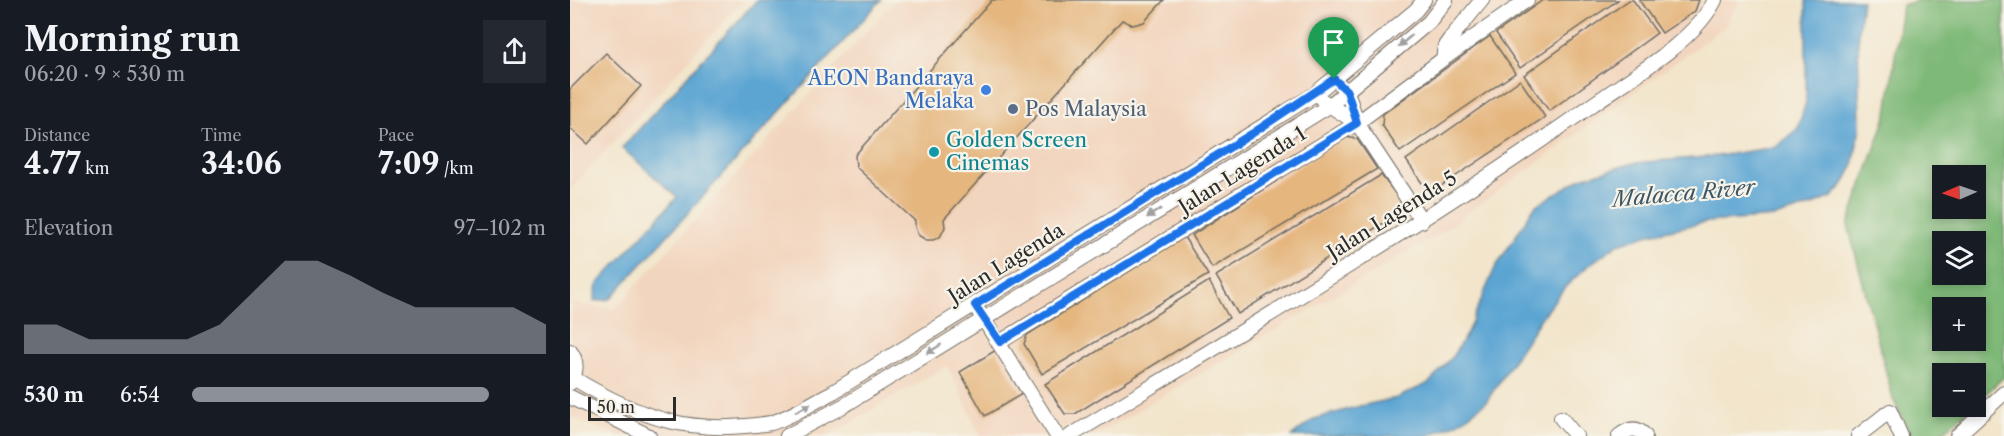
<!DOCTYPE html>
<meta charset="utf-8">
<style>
body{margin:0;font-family:"Libre Caslon Text",serif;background:#242831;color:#f1f3f6;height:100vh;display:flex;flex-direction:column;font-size:22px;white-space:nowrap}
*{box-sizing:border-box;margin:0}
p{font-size:20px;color:#9ea1a6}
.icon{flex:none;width:33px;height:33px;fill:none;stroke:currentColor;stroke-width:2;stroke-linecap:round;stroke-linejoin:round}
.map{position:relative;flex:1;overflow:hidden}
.side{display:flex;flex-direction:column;background:#171b24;width:570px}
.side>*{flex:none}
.needle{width:39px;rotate:268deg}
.buttons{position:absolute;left:1362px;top:165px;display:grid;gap:12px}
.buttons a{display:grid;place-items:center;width:54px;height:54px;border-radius:0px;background:#171b24;box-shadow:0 3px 9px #0003;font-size:30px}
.scale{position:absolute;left:18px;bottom:15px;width:88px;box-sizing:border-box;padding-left:6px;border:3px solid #2b2b2b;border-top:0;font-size:16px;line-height:21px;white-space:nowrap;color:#2b2b2b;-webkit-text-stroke:4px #f7f3e8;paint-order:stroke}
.pin{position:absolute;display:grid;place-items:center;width:51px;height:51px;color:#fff;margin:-62px -26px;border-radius:50% 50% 50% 0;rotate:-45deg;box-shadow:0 0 6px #0007}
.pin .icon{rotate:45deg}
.round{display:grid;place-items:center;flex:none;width:63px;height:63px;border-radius:0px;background:#242831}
.headline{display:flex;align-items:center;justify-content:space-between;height:102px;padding:0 24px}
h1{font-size:33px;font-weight:700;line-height:45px}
.figures{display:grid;grid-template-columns:repeat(3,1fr);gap:9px;height:102px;padding:6px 24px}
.figures div{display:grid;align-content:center}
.figures b{font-size:30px;font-weight:700}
.figures small{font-size:16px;font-weight:400}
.figures p{font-size:16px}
.chart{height:168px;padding:12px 24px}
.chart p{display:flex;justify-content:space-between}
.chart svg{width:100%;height:108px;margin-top:6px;fill:#8c9099;opacity:.7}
ul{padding:0 24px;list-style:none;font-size:20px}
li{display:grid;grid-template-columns:96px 72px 1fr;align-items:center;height:45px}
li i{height:15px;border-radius:8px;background:#8c9099}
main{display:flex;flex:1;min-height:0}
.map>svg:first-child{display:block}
</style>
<main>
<section class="side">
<div class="headline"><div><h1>Morning run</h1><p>06:20 · 9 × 530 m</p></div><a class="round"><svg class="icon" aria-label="share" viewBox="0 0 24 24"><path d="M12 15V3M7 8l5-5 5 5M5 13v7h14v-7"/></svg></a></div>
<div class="figures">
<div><p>Distance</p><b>4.77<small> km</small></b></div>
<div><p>Time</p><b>34:06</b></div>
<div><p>Pace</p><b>7:09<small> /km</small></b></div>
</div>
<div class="chart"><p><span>Elevation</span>97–102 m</p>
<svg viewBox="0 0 160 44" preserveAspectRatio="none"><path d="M0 44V32L10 32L20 38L30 38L40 38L50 38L60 32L70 19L80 6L90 6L100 12L110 19L120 25L130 25L140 25L150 25L160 32V44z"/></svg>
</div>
<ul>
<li><b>530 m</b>6:54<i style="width:84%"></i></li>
</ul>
</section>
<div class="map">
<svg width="1434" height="436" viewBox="0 0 1434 436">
<rect width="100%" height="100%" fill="#f7f3e8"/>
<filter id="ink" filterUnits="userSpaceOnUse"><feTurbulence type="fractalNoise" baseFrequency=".0167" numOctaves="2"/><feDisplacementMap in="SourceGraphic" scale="12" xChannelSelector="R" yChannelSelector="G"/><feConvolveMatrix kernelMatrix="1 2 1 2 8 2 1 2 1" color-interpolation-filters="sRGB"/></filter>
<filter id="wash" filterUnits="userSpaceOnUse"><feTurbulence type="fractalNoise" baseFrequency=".008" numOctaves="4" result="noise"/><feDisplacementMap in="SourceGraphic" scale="24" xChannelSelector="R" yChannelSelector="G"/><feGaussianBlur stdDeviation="1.35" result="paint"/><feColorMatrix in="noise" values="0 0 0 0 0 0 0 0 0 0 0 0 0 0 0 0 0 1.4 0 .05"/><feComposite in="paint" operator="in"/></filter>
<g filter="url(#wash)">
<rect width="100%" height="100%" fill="#f2e5cb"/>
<!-- built -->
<path fill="#f2d5be" d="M 0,0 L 173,0 L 0,190 Z
M 325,0 L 1170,0 L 1155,26 L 869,234 L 524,436 L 411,436 L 377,366 L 257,436 L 48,436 L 0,417 L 0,280 L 2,303 L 45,309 Z"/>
<!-- forest -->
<path fill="#7fb978" stroke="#557252" stroke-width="1.5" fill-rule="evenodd" d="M 1350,0 L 1434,0 L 1434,377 L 1406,403 L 1406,374 L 1372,374 L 1372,406 L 1401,407 L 1369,436 L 1341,436 L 1323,399 L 1278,225 L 1317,114 L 1332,5 ZM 1372,176 L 1406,176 L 1406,208 L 1372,208 ZM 1372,242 L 1406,242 L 1406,274 L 1372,274 ZM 1372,308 L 1406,308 L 1406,340 L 1372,340 Z"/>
<!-- water -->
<path fill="#5ca5d3" stroke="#44687f" stroke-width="1.5" d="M 187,0 L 311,0 L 40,299 L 24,301 L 27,285 L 107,197 L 52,148 Z
M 1236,0 L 1292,0 L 1288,33 L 1290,127 L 1283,166 L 1274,184 L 1262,197 L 1241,206 L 1205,217 L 1137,222 L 1080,234 L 1048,244 L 1019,265 L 995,287 L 973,315 L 916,402 L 888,423 L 857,436 L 722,436 L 744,419 L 790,406 L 827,398 L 859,383 L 882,357 L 896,335 L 925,268 L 965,206 L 1011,178 L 1064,163 L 1147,156 L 1206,147 L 1228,128 L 1236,102 Z"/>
<g id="blocks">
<!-- building -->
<path fill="#e5b67e" d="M 422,0 L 594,0 L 574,22 L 563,25 L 552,20 L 374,219 L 375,227 L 370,237 L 363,240 L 356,240 L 348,235 L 345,227 L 345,221 L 286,167 L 285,155 Z
M 973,0 L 1048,0 L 950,68 L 926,33 Z
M 1059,0 L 1063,0 L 1087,33 L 979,111 L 954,75 Z
M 1069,0 L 1129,0 L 1125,11 L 1092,33 Z
M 920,36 L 945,73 L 830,152 L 812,125 L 813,114 Z
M 36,53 L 71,86 L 18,144 L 0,128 L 0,89 Z
M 950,80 L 975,117 L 865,190 L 854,186 L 836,160 Z
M 775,137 L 787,139 L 807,169 L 642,268 L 622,235 Z
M 811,175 L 831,201 L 828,214 L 668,314 L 646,276 Z
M 614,237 L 638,275 L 472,374 L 454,344 L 457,335 Z
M 639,281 L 659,318 L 505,414 L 495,414 L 475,384 Z
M 426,350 L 452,394 L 415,416 L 390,372 Z"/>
</g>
</g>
<g filter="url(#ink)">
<use href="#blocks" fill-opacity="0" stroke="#716c63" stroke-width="1.5"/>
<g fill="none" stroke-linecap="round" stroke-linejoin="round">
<!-- street casing -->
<g stroke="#716c63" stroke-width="16">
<path id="street" d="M 873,59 L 875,46 L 880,39 L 912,0
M 772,87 L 777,91 L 787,123 L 852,221
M 753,101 L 787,123
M 409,312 L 487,436
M 430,342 L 787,123 L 873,59 L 957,0
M 0,351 C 8,361 7,373 0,383
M 3,378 C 71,419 121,436 201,423 C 223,416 243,402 263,392 L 745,94 L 846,10 L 854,0
M 0,397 L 79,436
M 991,418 L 1006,436
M 217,436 L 275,405 L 759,106 L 859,22 L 876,0
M 500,436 C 676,329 854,224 1022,105 C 1060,78 1124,42 1145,0
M 1049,436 C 1058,429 1067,426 1075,436
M 1288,436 L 1320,411 L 1331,436
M 1387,436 L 1434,393"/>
</g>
<!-- street -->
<use href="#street" stroke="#fff" stroke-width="14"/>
</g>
<!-- one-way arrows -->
<defs><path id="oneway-solid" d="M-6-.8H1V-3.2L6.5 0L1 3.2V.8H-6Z" transform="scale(1.5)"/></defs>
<g fill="#a0a0a0">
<use href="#oneway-solid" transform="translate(835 41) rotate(140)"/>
<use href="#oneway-solid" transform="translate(584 213) rotate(148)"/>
<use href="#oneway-solid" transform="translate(364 349) rotate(148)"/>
<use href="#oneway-solid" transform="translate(233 408) rotate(-27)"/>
</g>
</g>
<g fill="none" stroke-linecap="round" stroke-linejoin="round" filter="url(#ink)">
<!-- route casing -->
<g stroke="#fff" stroke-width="12">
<path id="route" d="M 764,79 L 777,91 L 787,123 L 430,342 L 405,305 L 683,133 Z"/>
</g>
<!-- route -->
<use href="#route" stroke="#1a73e8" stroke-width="8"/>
</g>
<!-- markers -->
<circle fill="#3f7fe0" stroke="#f7f3e8" stroke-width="2" cx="416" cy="90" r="6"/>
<circle fill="#5c6f8a" stroke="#f7f3e8" stroke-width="2" cx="443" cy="109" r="6"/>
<circle fill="#0f9aa8" stroke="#f7f3e8" stroke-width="2" cx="364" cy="152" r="6"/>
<g text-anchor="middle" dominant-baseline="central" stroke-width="4.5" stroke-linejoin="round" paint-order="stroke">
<!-- shop labels -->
<g font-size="20" fill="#366cbe" stroke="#f7f3e8" text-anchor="end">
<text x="404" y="78">AEON Bandaraya<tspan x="404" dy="23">Melaka</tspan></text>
</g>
<!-- service labels -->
<g font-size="20" fill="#4e5e75" stroke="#f7f3e8" text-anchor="start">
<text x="455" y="109">Pos Malaysia</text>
</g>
<!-- culture labels -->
<g font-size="20" fill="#0d838f" stroke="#f7f3e8" text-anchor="start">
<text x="376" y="140">Golden Screen<tspan x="376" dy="23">Cinemas</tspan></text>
</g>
<!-- street labels -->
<g font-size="20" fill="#2b2b2b" stroke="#f7f3e8">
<text transform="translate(672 170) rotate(-32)">Jalan Lagenda 1</text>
<text transform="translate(822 215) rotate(-32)">Jalan Lagenda 5</text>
<text transform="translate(436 263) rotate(-32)">Jalan Lagenda</text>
</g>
<!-- water labels -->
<g font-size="21" font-style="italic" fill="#3c5666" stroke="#f7f3e8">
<text transform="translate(1114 193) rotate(-5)">Malacca River</text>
</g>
</g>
</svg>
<div class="buttons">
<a><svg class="needle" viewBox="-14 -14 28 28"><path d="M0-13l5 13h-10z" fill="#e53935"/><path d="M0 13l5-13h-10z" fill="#9ea1a6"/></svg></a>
<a><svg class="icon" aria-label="layers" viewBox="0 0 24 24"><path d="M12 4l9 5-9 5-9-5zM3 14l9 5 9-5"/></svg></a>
<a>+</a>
<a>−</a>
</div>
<div class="scale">50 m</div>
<div class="pin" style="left:764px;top:79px;background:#1e9e55"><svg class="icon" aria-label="arrive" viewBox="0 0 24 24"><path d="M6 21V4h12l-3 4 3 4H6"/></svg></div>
</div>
</main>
